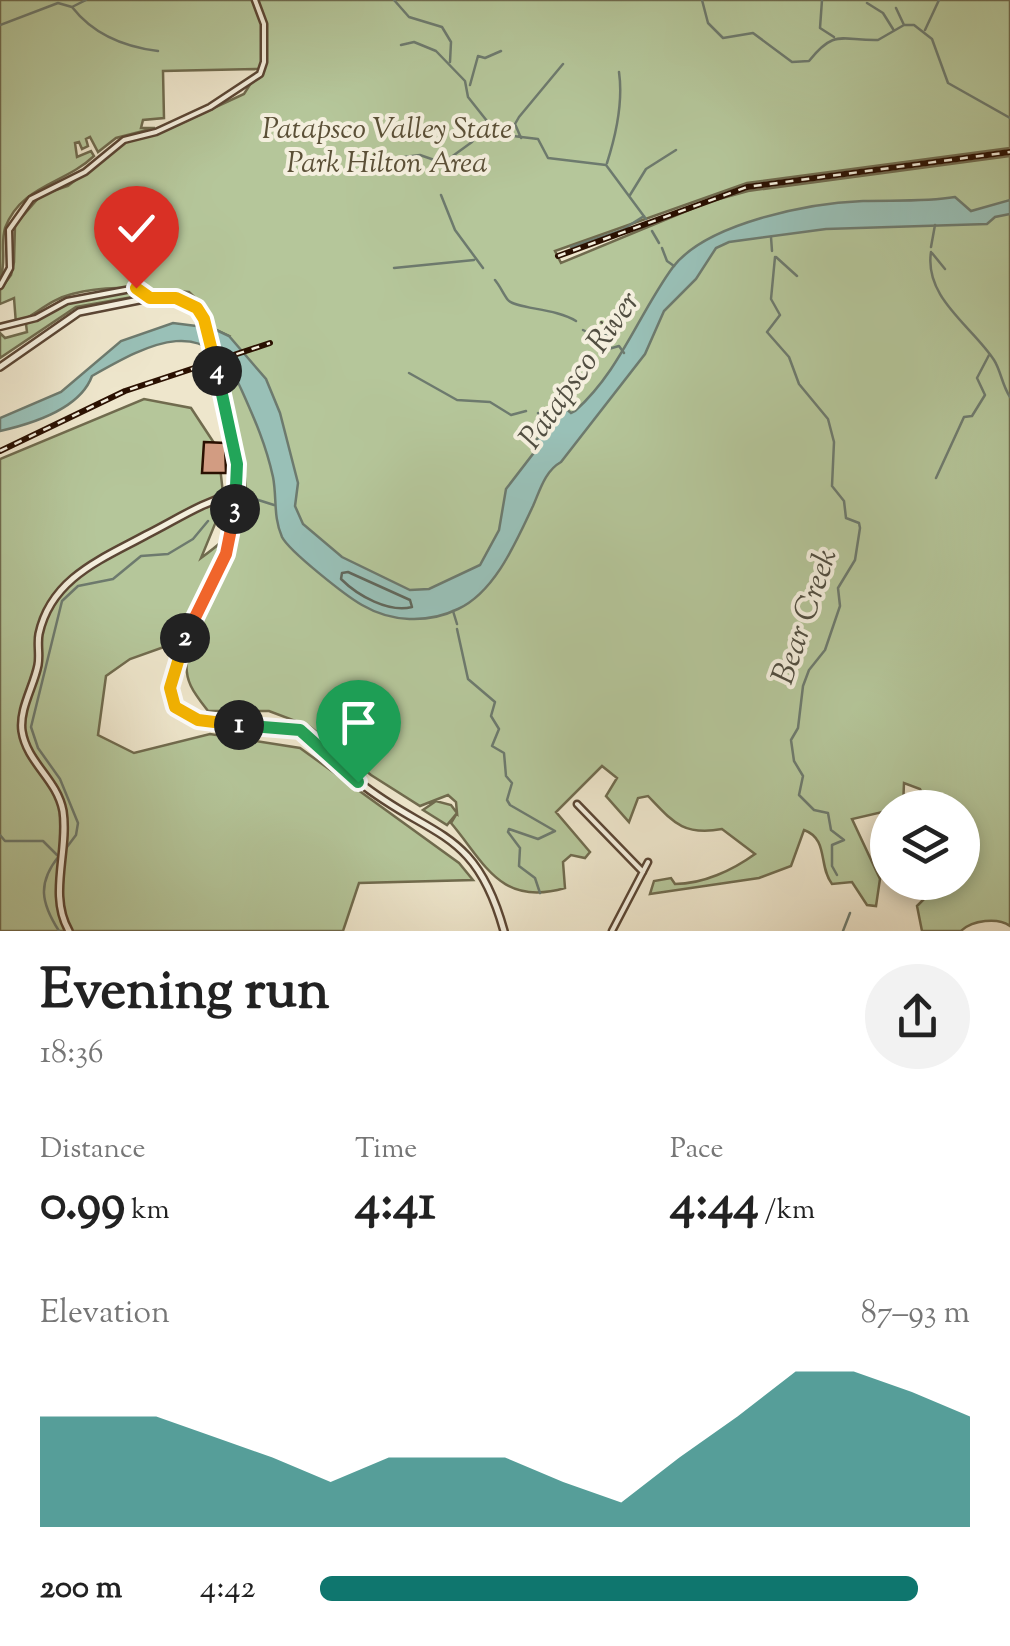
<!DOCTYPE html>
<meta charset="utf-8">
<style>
body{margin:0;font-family:"Sorts Mill Goudy",serif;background:#f2f2f2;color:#222;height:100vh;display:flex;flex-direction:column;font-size:38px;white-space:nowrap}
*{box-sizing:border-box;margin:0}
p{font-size:32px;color:#767676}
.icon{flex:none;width:55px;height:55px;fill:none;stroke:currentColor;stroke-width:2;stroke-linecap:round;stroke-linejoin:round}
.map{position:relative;height:931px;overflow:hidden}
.drawer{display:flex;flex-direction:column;background:#fff;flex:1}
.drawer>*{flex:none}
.buttons{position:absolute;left:870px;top:790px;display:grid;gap:20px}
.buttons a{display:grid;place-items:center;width:110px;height:110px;border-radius:50%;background:#fff;box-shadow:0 5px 15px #0003;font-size:50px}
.pin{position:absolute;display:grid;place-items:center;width:85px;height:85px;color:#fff;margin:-102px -42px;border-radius:50% 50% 50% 0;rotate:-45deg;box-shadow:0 0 10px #0007}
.pin .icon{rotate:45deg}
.km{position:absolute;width:50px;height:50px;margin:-25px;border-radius:50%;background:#222;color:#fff;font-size:28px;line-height:50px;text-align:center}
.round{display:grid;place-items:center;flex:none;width:105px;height:105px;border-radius:52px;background:#f2f2f2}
.headline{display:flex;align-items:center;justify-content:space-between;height:170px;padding:0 40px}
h1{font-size:55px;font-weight:700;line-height:75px}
.stats{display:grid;grid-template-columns:repeat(3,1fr);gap:15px;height:170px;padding:10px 40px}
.stats div{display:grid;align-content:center}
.stats b{font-size:50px;font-weight:700}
.stats small{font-size:28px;font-weight:400}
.stats p{font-size:28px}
.chart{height:280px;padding:20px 40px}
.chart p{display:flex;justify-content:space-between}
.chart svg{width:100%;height:180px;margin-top:10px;fill:#0f766e;opacity:.7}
ul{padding:0 40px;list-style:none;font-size:32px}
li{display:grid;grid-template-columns:160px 120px 1fr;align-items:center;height:75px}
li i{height:25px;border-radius:12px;background:#0f766e}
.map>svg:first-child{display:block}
</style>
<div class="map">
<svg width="1010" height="931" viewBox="0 0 1010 931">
<rect width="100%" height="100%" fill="#eee6cc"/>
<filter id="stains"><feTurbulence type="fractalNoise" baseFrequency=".002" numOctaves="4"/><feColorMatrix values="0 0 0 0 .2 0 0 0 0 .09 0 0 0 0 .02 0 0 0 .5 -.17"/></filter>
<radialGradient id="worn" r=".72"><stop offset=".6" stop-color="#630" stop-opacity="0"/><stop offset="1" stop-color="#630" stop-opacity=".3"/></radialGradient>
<!-- green -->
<path fill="#b5c69a" stroke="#706b4e" stroke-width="2.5" d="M 0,0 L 1010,0 L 1010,148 L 747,183 L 555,251 L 561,263 L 708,202 L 748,191 L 1010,156 L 1010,926 C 998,917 972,920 961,931 L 922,931 L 917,906 L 940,883 L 962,882 L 962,808 L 928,807 L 920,789 L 904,783 L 903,807 L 888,808 L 887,811 L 852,819 L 880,879 L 876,906 L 867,905 L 852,882 L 832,884 C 818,866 829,839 804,830 L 791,866 L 759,878 L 650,894 L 654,881 L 671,878 L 675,884 C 703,884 733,870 755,854 L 722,829 C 683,836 673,822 648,796 L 638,798 L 629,822 L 606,796 L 617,778 L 602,766 L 556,812 L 590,852 L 585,858 L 571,855 L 563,862 L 565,888 C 500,907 485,863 451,823 L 457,813 L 447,825 L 423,810 L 436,801 L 451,805 L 457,813 L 456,802 L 448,795 L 420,806 L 371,775 L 309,726 L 269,711 L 208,711 C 194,693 184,681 187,659 L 182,663 L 174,623 L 164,647 L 130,659 L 106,676 L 98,735 L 134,753 L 210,734 L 300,748 L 459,863 L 473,880 L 359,883 L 343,931 L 0,931 L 0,459 L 144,399 L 191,408 L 218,449 L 224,502 L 201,558 C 216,547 230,536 240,521 C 258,495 229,401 221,369 L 227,362 L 213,348 L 229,336 L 212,328 L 208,310 L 189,292 C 148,290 114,283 72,294 C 51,299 35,315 16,324 L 14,298 L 0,304 L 0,290 L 11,275 L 14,262 L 15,225 L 41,195 L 68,186 L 125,142 L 164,131 L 244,94 L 260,69 L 163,71 L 164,118 L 143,120 L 141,128 L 155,128 L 116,138 L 98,152 L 90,137 L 86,139 L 88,146 L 82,149 L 79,142 L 75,143 L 77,157 L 91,151 L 94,156 C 65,184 21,185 5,228 C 0,245 7,260 0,281 Z
M 132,291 L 144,295 L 76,307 L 0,358 L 0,333 L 5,338 L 27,332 L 26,324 L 59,305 Z"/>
<!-- water -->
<path fill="#99c0b7" stroke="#6d7a6e" stroke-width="2.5" d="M 955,197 L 971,211 L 1010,200 L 1010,214 L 995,217 L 987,224 L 826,229 L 729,242 L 716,248 L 696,279 L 664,311 L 645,354 L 561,462 C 545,471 540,490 533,506 C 516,542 495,592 458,609 C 427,624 391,622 362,605 C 346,596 289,551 282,537 C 273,517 277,497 273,477 C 266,445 255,420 242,391 C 208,311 150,343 92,376 C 80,409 31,424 0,431 L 0,418 L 61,392 L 121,341 L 173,323 L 212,328 L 229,336 L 266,379 L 280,413 L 298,483 L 295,506 L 303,524 L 342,557 L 410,590 L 429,589 L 480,565 L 499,530 L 506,489 L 539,446 L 536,440 L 544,432 L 546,420 L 564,407 L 571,413 L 575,411 C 620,371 638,315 673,267 C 707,223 809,203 863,201 C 894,200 925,202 955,197 Z"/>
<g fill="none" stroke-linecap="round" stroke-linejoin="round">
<!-- shore -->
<path stroke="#62685c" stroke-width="2.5" d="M 348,572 L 410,600 L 412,607 C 389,613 358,596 341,579 L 342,573 Z"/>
<!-- stream -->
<path stroke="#6d7a6e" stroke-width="2.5" d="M 394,0 L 409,17 L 442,27 L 451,42 L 450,62
M 702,0 L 708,23 L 723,38 L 753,33 L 792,62 L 809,61 C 835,28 842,41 878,40 L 904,25 L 914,25 L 932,39 L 948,83 L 1010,118
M 822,0 L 820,28 L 834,37
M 867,3 L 883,13 L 893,29
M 72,7 C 93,34 125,47 158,51
M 896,8 L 904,25
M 0,25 L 58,3 L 72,7 L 86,0
M 925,30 L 939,0
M 401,45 L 414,42 L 436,51 L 465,81 L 468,97 L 487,121 L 502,125 L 513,136 L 538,139 L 548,158 L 606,165 L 646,219
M 470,85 L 478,56 L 485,58 L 501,51
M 521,138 L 515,124 L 519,117 L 563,64
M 404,157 L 420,155 L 443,163 L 472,142 L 486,122
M 607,163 C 616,135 623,100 619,72
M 441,195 L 455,230 L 483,268
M 630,195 L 646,169 L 676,150
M 652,231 L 659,243
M 771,237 L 772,251
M 571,247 L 622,230 L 644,216
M 931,247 L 935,225
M 662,248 L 667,261 L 674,266
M 931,252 C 924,298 972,326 994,360 C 1001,371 1002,385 1010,397
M 932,253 L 945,269
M 775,257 L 771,299 L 780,315 L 767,332 L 789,357 L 799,384 L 828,419 L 834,442 L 832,486 L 844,501 L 846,518 L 859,523 L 860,528 L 855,560 L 838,588 L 840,606 L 825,650 L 809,670 L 803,686 L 798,728 L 791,740 L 794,761 L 803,776 L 799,795 L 814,810 L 828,813 L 831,830 L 844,840 L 832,845 L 832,866 L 837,875
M 776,257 L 797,276
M 394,268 L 474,260
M 495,280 C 500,286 504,295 508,300 C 516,309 556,308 576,321
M 583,330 L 585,331
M 590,335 L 607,335 L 605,350 L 619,346 L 624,353
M 409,373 L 457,400 L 490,402 L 511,415 L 526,411
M 538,413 L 548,422
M 936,478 L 964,417 L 972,416 L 985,395 L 977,378 L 989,355
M 252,498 L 274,505
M 453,611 L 457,624
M 457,629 L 468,679 L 495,702 L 491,716 L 499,729 L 492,746 L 504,753 L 506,776 L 512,783 L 507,800 L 510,805 L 555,831 L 538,839 L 509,829 L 508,832 L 520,848 L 519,866 L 535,878 L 540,893
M 0,835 L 5,841 L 43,841 L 58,856
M 64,851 L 76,835 L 78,823 L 60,779 L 38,748 L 31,727 L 62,601 L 78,586 L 113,579 L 141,556 L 168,554 L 193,539 L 208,521
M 59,856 C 37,883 41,903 59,931
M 843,931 L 850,913"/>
</g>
<!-- building -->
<path fill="#d29c82" stroke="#2a1001" stroke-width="2.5" d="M 204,442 L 225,443 L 226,473 L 202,473 Z"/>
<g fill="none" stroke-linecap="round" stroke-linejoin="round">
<!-- minor casing -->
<g stroke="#5b4634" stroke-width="9">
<path id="minor" d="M 0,286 L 10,268 L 9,230 L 31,199 L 85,172 L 124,140 L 156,132 L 210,107 L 260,74 L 264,62 L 264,24 L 255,0
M 0,327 L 36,318 L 67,301 L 136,288 L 149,297
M 577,804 L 643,872
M 612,931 L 648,862"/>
</g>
<!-- tertiary casing -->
<g stroke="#5b4634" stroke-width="10">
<path id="tertiary" d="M 0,367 L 79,312 L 159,296 L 184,300 L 197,307 C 211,327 214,358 219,381 C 232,436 241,477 231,534 C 223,583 154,658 175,707 C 204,739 258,717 294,728 C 319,736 339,766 359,782 C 430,839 475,826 504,931
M 69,931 C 48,895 69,851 63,811 C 57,779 27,763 22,731 C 19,709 34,686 38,665 C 40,655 37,644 39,634 C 51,578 102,559 146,535 C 178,519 200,503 236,493"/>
</g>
<!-- minor -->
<use href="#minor" stroke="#f4efde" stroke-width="4"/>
<!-- tertiary -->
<use href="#tertiary" stroke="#f4efde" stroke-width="5"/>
<!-- rail casing -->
<g stroke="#2a1001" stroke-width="6">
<path id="rail" d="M 558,256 L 747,187 L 1010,152
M 0,451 L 125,391 L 270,343"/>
</g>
<!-- rail -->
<use href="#rail" stroke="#f4efde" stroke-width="2.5" stroke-dasharray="8" stroke-linecap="butt"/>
</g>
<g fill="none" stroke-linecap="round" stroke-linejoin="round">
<!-- split-1 casing -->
<g stroke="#fff" stroke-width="20">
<path id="split-1" d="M 239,725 L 300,730 L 358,782"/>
</g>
<!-- split-2 casing -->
<g stroke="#fff" stroke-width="20">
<path id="split-2" d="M 185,638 L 170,688 L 175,707 L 198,720 L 239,725"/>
</g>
<!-- split-3 casing -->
<g stroke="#fff" stroke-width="20">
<path id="split-3" d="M 185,638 L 226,554 L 235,509"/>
</g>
<!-- split-4 casing -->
<g stroke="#fff" stroke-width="20">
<path id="split-4" d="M 217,371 L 237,464 L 235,509"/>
</g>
<!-- split-5 casing -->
<g stroke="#fff" stroke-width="20">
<path id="split-5" d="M 136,288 L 150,298 L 176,298 L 197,308 L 204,319 L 217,371"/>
</g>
<!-- split-1 -->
<use href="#split-1" stroke="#22a559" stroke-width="12"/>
<!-- split-2 -->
<use href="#split-2" stroke="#f5b400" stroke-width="12"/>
<!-- split-3 -->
<use href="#split-3" stroke="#f0652b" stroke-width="12"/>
<!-- split-4 -->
<use href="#split-4" stroke="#22a559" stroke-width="12"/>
<!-- split-5 -->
<use href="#split-5" stroke="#f5b400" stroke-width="12"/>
</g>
<g text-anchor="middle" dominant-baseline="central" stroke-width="8" stroke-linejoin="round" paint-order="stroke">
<!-- park labels -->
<g font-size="30" font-style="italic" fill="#5b5037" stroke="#f4efde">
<text x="387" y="130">Patapsco Valley State<tspan x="387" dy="34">Park Hilton Area</tspan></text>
</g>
<!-- water labels -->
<g font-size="32" font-style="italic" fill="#514e41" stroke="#f4efde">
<text transform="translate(581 371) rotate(-55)">Patapsco River</text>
<text transform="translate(806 617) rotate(-71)">Bear Creek</text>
</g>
</g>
<rect width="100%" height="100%" filter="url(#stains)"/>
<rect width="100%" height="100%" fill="url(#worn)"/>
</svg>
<div class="buttons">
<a><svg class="icon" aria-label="layers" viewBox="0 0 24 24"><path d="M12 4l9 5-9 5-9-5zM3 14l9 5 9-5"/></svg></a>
</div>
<div class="pin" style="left:358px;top:782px;background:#1e9e55"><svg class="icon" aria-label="arrive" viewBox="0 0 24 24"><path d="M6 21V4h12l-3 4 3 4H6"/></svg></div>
<div class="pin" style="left:136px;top:288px;background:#d93025"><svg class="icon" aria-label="check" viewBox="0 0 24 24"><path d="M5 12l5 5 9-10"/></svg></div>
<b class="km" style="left:239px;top:725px">1</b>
<b class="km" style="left:185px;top:638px">2</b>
<b class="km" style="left:235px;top:509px">3</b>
<b class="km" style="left:217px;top:371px">4</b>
</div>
<section class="drawer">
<div class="headline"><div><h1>Evening run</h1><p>18:36</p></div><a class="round"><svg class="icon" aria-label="share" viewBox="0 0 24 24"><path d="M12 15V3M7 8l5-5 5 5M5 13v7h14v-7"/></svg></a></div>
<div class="stats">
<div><p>Distance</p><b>0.99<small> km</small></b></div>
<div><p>Time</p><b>4:41</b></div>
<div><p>Pace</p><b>4:44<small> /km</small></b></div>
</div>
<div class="chart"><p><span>Elevation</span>87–93 m</p>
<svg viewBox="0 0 160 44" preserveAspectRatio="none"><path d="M0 44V17L10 17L20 17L30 22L40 27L50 33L60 27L70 27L80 27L90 33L100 38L110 27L120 17L130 6L140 6L150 11L160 17V44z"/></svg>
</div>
<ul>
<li><b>200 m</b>4:42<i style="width:92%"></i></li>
</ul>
</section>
